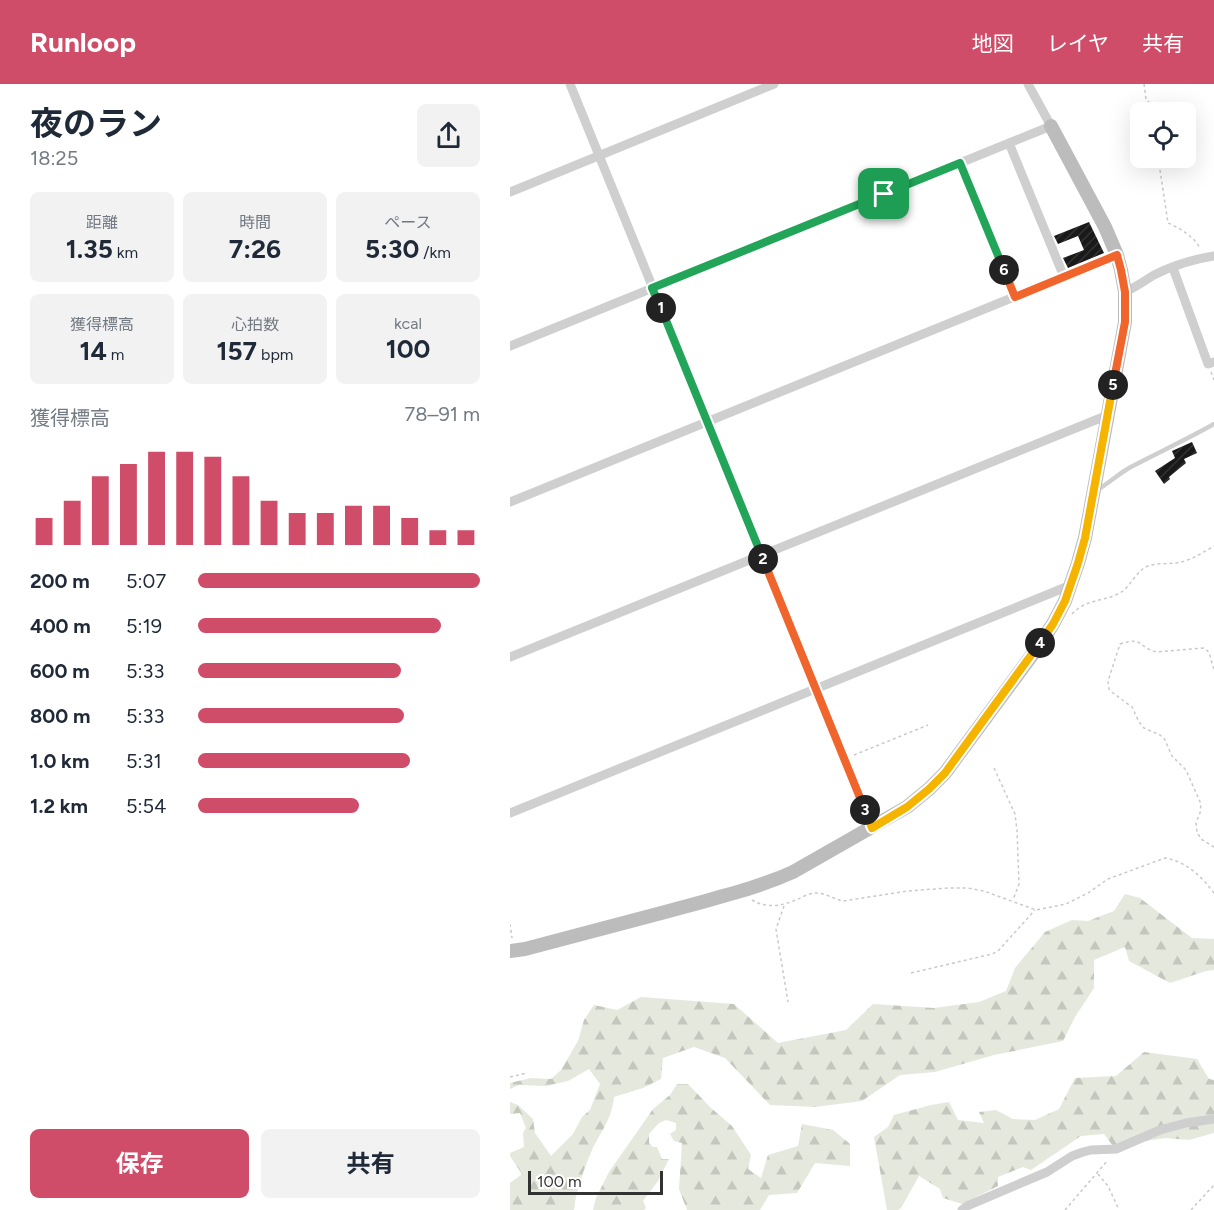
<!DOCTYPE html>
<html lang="ja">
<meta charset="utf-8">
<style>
body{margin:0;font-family:Figtree,"Noto Sans JP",sans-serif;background:#f2f2f3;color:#1f2937;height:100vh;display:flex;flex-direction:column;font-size:22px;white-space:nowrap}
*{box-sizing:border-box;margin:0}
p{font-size:20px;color:#747a83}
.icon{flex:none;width:33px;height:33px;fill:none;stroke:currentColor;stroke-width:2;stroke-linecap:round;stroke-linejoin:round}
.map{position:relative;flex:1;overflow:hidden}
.side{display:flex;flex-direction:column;background:#fff;width:510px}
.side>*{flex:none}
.controls{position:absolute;left:620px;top:18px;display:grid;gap:12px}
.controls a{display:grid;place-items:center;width:66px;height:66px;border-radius:9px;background:#fff;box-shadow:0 6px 24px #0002;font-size:30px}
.scale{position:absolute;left:18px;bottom:15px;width:135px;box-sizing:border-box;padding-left:6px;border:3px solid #323232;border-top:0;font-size:16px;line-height:21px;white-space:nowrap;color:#323232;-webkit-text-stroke:4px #fff;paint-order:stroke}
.pin{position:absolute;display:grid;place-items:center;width:51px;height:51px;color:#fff;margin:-26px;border-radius:12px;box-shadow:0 3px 9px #0006}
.km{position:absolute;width:30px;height:30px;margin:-15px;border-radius:50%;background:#222;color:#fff;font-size:16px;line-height:30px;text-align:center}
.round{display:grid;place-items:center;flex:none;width:63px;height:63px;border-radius:9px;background:#f2f2f3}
.head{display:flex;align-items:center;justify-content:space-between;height:102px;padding:0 30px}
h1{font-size:33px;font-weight:700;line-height:45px}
.stats{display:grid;grid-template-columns:repeat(3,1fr);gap:9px;height:102px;padding:6px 30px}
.stats div{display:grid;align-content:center;border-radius:9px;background:#f2f2f3;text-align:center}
.stats b{font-size:26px;font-weight:700}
.stats small{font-size:16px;font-weight:400}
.stats p{font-size:16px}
.chart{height:168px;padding:12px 30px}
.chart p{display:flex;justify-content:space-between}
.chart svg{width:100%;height:108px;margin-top:6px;stroke:#d04d69;stroke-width:6}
.primary-button{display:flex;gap:12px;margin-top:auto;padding:12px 30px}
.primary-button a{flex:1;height:69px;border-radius:9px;background:#d04d69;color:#fff;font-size:24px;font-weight:700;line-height:69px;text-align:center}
.primary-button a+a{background:#f2f2f3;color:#1f2937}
ul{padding:0 30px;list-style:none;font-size:20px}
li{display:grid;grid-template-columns:96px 72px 1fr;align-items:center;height:45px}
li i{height:15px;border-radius:8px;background:#d04d69}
header{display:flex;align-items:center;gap:36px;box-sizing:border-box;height:84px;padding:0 30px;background:#d04d69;color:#fff}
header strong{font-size:28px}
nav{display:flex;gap:33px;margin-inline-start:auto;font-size:21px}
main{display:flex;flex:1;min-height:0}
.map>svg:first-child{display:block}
</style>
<header>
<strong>Runloop</strong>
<nav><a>地図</a><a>レイヤ</a><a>共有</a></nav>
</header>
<main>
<section class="side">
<div class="head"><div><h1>夜のラン</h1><p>18:25</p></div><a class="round"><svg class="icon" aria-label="share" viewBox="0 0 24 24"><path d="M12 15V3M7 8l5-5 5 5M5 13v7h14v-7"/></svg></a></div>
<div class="stats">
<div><p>距離</p><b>1.35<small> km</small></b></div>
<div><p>時間</p><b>7:26</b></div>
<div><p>ペース</p><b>5:30<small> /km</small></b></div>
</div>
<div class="stats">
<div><p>獲得標高</p><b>14<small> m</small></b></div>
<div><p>心拍数</p><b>157<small> bpm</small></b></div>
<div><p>kcal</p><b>100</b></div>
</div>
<div class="chart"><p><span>獲得標高</span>78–91 m</p>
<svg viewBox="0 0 160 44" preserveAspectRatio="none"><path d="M5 44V33M15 44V26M25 44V16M35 44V11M45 44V6M55 44V6M65 44V8M75 44V16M85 44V26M95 44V31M105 44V31M115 44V28M125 44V28M135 44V33M145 44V38M155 44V38"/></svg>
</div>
<ul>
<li><b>200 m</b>5:07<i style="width:100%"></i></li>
<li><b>400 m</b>5:19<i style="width:86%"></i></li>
<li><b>600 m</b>5:33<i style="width:72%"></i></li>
<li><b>800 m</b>5:33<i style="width:73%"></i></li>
<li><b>1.0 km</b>5:31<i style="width:75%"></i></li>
<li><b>1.2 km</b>5:54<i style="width:57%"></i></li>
</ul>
<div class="primary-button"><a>保存</a><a>共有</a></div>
</section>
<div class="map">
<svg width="704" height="1126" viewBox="0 0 704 1126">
<defs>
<pattern id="forest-firs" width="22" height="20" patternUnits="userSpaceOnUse" patternTransform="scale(1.5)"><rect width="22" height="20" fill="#e4e8dd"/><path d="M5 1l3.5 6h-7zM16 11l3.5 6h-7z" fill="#c4c7be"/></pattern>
<pattern id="building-hatch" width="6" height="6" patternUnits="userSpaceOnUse" patternTransform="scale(1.5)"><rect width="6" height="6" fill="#191919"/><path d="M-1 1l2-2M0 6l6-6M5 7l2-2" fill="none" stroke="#323232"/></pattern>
</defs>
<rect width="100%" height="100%" fill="#fff"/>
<!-- forest -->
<path fill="url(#forest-firs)" d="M 615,810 L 630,814 L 682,854 L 704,855 L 704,886 L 696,887 L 660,899 L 619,877 L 615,863 L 584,876 L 584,904 L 565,933 L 553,957 L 484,971 L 425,988 L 390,991 L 352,1017 L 305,1023 L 260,1021 L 215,974 L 184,963 L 153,974 L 151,995 L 133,1004 L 104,1013 C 102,1035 91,1047 82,1066 C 74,1085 66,1106 64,1126 L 0,1126 L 0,1099 L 12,1090 L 0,1072 L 0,1069 L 14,1063 L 13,1049 L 16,1044 L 10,1029 L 0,1030 L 0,1018 L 8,1021 L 23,1035 L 25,1049 L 41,1072 L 63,1050 L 72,1033 L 80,1026 L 90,1000 L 79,985 L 58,997 L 36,1002 L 9,1001 L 0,1005 L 0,999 L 21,994 L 41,995 L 51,986 L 68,957 L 74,936 L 84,921 L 107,926 L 131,913 L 224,920 L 268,959 L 336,946 L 363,920 L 424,924 L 469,918 L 496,907 L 505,884 L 535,848 L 562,836 L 578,837 L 604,827 Z
M 634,968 L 687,975 L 699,995 L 704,996 L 704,1049 L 679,1056 L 655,1054 L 603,1062 L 594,1050 L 571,1052 L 521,1086 L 513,1083 L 488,1093 L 488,1102 L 452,1120 L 433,1114 L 430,1105 L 409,1092 L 391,1124 L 388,1126 L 377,1126 L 364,1053 L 378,1043 L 384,1031 L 421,1021 L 439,1018 L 448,1036 L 474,1039 L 469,1028 L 486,1026 L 503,1035 L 525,1036 L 549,1025 L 565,994 L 606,992 Z
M 167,1000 L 178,1000 L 201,1024 L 222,1042 L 241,1071 L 238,1085 L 251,1094 L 258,1071 L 288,1062 L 292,1040 L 323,1046 L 340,1060 L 340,1082 L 305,1079 L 287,1109 L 259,1111 L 250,1126 L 177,1126 L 169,1105 L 172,1059 L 164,1057 L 160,1050 L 166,1046 L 166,1039 L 156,1036 L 149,1039 L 139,1050 L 139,1059 L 143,1063 L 147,1063 L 152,1075 L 159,1075 L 148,1097 L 133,1117 L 136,1124 L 134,1126 L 83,1126 L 86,1114 L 99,1088 L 143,1025 L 160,1011 Z"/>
<!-- building -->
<path fill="url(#building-hatch)" d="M 579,138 L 594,169 L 558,184 L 553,174 L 574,166 L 568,152 L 548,160 L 544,152 Z
M 682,358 L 687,369 L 674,375 L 676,379 L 659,393 L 660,395 L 654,400 L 645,387 L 665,374 L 662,367 Z"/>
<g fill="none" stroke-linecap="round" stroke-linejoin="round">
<!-- path -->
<path stroke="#c9c9c9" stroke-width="1.5" stroke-dasharray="3 3" stroke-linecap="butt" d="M 634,0 L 636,15 L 648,28
M 652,74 L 650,86 L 658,139 C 670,144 684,153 690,164
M 701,288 L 704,296
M 562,530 C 576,515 591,518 608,510 C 621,504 625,487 638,482 C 647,479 657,480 666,479 C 680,477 692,469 704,462
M 704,585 C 700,577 702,567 693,564 L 647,568 C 628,564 634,552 610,560 L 598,597 L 599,605 L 603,609 L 622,623 L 629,638 L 634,644 L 650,651 L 654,654 L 662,672 L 676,686 L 691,720 L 690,729 L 686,739 L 687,748 L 691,755 L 704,763
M 344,671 L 418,641
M 484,684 L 505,730 L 507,746 L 509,800 L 503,816
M 242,816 C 257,825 273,822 288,815 C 293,813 299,809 306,809 C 315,809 324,815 333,817 L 398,807 L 438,804 L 457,804 L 474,807 L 526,826 L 556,820 L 578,809 L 598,795 L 655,774 C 677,778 691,792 704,809
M 274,822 L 266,845 L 278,918
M 0,840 L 2,854
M 401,889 L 482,870 L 488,867 L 525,826
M 0,993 L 17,989
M 588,1090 L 598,1102 L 609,1126
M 555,1126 L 598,1076
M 681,1126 L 704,1101"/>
<!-- lane -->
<path stroke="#cfcfcf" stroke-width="4.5" d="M 587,406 C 598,400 607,391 619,384 C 647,369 676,356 704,340"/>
<!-- street -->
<path stroke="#cfcfcf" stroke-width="9" d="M 60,0 L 362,743
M 499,59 L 554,193
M 450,79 L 505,213
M 0,108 L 264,0
M 663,184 L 698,280 L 704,278
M 615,208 C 626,203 634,197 644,191 C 662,182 684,175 704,172
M 0,262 L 541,42 L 518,0
M 0,418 L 607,171
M 0,573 L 598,331
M 0,729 L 561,501
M 452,1126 L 457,1122 L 537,1088 L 562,1072 L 573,1068 L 581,1066 L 606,1065 L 650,1046 L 676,1039 L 704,1035"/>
<!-- secondary -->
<path stroke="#bcbcbc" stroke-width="14" d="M 0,867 L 15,865 C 71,850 126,836 181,821 C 216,811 250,803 283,788 L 397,723 L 419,705 L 435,689 L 525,567 L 543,540 L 555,517 L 568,479 L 575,454 L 615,238 L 615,208 L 611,186 L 607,171 L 595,143 L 541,42"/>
</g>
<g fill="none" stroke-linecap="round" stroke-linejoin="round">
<!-- split-1 casing -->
<g stroke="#fff" stroke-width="12">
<path id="split-1" d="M 151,224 L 142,204 L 374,110"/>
</g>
<!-- split-2 casing -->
<g stroke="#fff" stroke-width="12">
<path id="split-2" d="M 151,224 L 253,475"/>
</g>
<!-- split-3 casing -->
<g stroke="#fff" stroke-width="12">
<path id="split-3" d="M 253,475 L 355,726"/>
</g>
<!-- split-4 casing -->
<g stroke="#fff" stroke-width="12">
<path id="split-4" d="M 355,726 L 362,744 L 397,723 L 419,705 L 435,689 L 530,559"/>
</g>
<!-- split-5 casing -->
<g stroke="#fff" stroke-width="12">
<path id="split-5" d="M 530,559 L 543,540 L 555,517 L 568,479 L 575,454 L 603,301"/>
</g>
<!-- split-6 casing -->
<g stroke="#fff" stroke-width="12">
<path id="split-6" d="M 494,186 L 505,213 L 607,171 L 611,186 L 615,208 L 615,238 L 603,301"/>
</g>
<!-- split-7 casing -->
<g stroke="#fff" stroke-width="12">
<path id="split-7" d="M 374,110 L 450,79 L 494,186"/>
</g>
<!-- split-1 -->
<use href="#split-1" stroke="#22a559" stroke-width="8"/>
<!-- split-2 -->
<use href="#split-2" stroke="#22a559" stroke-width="8"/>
<!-- split-3 -->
<use href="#split-3" stroke="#f0652b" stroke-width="8"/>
<!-- split-4 -->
<use href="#split-4" stroke="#f5b400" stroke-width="8"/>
<!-- split-5 -->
<use href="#split-5" stroke="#f5b400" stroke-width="8"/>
<!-- split-6 -->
<use href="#split-6" stroke="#f0652b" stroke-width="8"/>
<!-- split-7 -->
<use href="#split-7" stroke="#22a559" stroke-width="8"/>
</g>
</svg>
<div class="controls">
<a><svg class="icon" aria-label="locate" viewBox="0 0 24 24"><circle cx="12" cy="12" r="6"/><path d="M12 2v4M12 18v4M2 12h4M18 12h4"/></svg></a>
</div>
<div class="scale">100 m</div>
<div class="pin" style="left:374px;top:110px;background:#1e9e55"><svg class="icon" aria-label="arrive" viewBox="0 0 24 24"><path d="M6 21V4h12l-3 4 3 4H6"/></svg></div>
<b class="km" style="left:151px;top:224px">1</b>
<b class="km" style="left:253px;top:475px">2</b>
<b class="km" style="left:355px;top:726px">3</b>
<b class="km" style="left:530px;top:559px">4</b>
<b class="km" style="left:603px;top:301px">5</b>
<b class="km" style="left:494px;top:186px">6</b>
</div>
</main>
